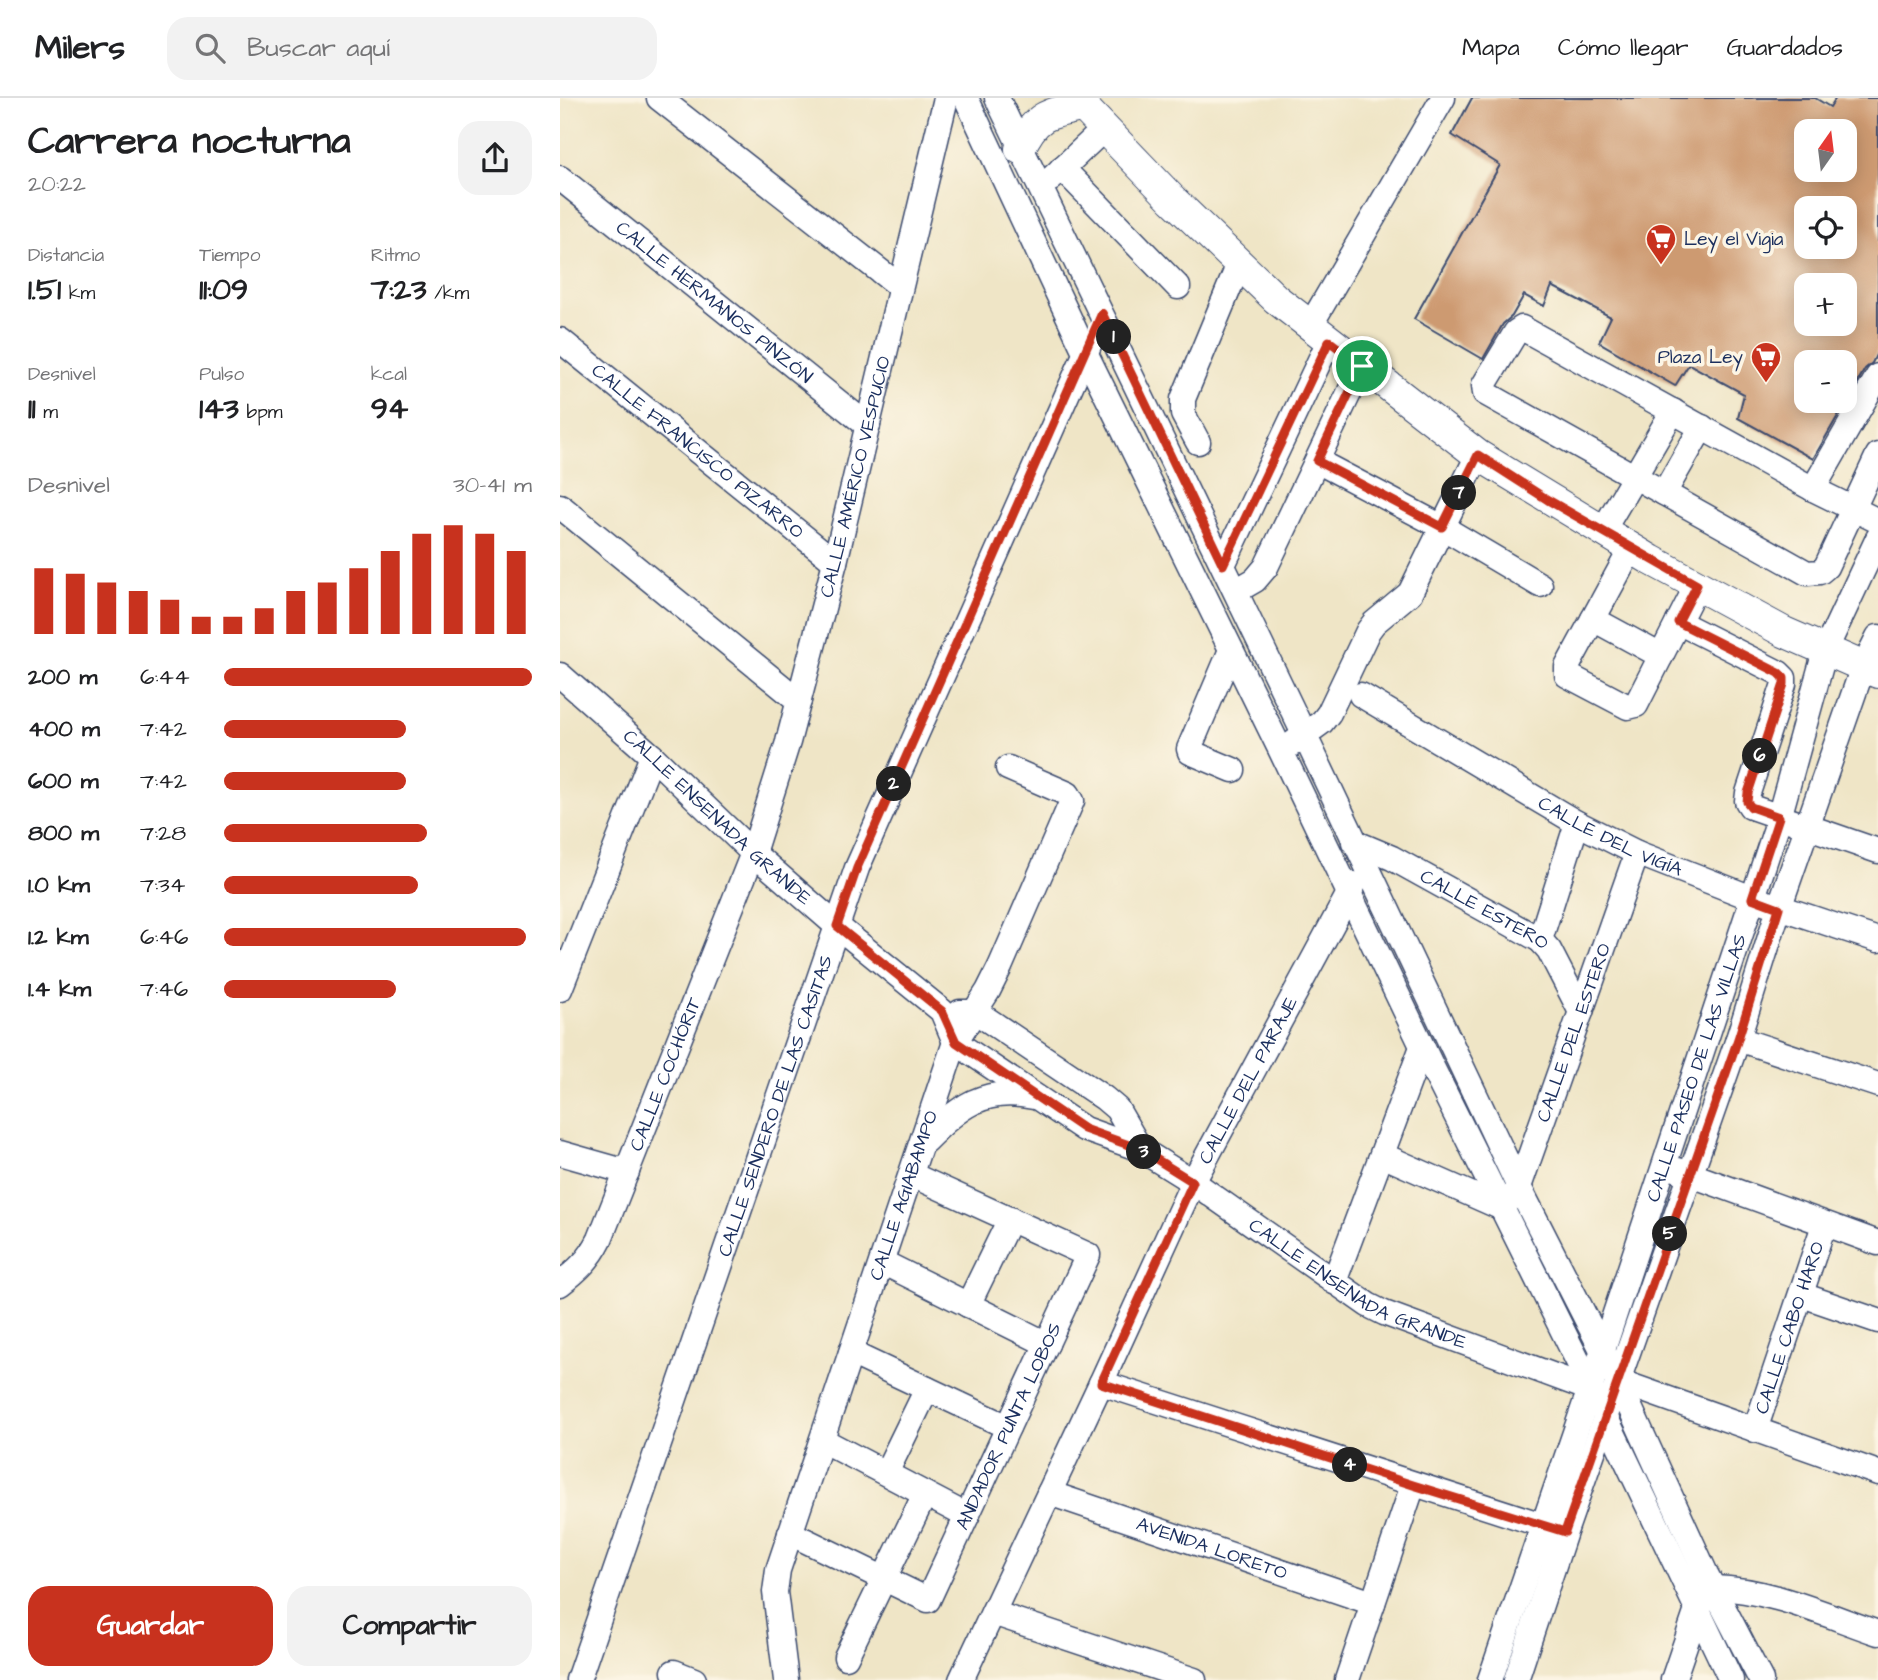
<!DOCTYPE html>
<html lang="es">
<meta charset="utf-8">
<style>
body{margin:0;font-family:"Architects Daughter",sans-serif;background:#f2f2f2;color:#202124;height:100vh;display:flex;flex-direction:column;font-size:26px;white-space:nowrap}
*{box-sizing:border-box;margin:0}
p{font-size:23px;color:#757577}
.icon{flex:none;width:38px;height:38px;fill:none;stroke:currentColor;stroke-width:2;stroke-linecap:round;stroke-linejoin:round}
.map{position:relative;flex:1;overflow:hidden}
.panel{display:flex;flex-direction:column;background:#fff;width:560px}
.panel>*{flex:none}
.needle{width:46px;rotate:14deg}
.fabs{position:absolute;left:1234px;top:21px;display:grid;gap:14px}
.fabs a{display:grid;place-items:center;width:63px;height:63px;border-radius:14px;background:#fff;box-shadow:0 4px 18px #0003;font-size:35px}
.pin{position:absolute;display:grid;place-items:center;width:60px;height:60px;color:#fff;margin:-30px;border:4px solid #fff;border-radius:50%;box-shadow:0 2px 7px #0007}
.km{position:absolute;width:35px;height:35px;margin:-18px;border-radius:50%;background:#222;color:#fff;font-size:19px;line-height:35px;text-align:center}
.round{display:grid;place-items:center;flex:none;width:74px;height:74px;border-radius:21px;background:#f2f2f2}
.head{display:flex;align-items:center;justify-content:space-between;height:119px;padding:0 28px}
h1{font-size:38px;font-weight:800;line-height:52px}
.metrics{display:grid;grid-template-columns:repeat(3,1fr);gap:10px;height:119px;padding:7px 28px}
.metrics div{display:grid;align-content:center}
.metrics b{font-size:30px;font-weight:800}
.metrics small{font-size:19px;font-weight:400}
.metrics p{font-size:19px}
.chart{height:196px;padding:14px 28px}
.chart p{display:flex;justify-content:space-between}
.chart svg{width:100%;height:126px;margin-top:7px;stroke:#c8321e;stroke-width:6}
.button{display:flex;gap:14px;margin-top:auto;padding:14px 28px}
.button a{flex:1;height:80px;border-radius:21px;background:#c8321e;color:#fff;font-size:28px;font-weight:800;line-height:80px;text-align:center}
.button a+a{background:#f2f2f2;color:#202124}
ul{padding:0 28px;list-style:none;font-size:23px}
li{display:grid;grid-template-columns:112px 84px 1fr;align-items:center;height:52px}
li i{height:18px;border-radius:9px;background:#c8321e}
header{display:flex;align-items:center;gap:42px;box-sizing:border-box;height:98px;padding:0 35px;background:#fff;border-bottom:2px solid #e0e0e0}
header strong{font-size:33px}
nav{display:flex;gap:38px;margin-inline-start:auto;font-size:24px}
.search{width:490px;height:63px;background:#f2f2f2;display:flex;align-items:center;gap:18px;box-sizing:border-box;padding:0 24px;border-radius:21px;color:#757577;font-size:26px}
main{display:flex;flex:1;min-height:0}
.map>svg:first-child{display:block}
</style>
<header>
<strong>Milers</strong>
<div class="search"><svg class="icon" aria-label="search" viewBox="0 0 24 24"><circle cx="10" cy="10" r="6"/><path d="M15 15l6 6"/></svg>Buscar aquí</div>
<nav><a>Mapa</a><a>Cómo llegar</a><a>Guardados</a></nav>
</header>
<main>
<section class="panel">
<div class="head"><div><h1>Carrera nocturna</h1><p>20:22</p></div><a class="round"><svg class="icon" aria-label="share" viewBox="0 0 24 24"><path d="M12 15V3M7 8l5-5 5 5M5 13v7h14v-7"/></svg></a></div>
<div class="metrics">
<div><p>Distancia</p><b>1.51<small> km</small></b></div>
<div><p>Tiempo</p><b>11:09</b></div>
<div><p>Ritmo</p><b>7:23<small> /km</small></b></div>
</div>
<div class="metrics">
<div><p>Desnivel</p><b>11<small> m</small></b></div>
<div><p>Pulso</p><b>143<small> bpm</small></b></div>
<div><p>kcal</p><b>94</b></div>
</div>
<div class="chart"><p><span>Desnivel</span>30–41 m</p>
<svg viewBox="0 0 160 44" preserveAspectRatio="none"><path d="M5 44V21M15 44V23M25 44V26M35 44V29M45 44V32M55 44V38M65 44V38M75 44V35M85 44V29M95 44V26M105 44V21M115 44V15M125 44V9M135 44V6M145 44V9M155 44V15"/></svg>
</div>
<ul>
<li><b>200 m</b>6:44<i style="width:100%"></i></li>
<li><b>400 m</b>7:42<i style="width:59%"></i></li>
<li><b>600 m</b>7:42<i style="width:59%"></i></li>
<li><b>800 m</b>7:28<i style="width:66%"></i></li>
<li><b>1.0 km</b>7:34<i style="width:63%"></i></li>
<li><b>1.2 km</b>6:46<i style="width:98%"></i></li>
<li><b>1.4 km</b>7:46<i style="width:56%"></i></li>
</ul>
<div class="button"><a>Guardar</a><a>Compartir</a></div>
</section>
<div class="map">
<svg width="1318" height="1582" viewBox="0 0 1318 1582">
<rect width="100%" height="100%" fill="#fcf5e5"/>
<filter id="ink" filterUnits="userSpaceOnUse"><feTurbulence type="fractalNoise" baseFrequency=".0143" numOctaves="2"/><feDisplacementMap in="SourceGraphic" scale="14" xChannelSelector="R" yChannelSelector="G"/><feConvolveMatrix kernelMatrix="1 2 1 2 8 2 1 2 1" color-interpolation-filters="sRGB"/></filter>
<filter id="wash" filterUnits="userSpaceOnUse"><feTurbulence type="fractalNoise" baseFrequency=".00686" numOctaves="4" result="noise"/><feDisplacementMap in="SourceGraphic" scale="28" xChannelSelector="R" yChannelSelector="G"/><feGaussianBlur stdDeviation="1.57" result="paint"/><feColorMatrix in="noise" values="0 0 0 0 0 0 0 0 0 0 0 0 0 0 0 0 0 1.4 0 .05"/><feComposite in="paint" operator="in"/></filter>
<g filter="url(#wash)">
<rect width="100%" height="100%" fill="#efe5c6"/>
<g id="blocks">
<!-- building -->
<path fill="#cd9a71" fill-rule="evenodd" d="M 912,0 L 1255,0 L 1270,9 L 1276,0 L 1318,0 L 1318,253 L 1312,265 L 1305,271 L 1253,361 L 1178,320 L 1184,296 L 1129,266 L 1115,288 L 1039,244 L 1051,219 L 992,188 L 984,208 L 964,197 L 952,218 L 943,226 L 923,261 L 854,221 L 940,67 L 892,37 ZM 1246,33 L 1284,33 L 1284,72 L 1246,72 ZM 1246,110 L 1284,110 L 1284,149 L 1246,149 ZM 1246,187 L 1284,187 L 1284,226 L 1246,226 ZM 1246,264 L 1284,264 L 1284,303 L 1246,303 Z"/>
</g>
</g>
<g filter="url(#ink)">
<use href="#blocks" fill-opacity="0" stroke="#3b4a6e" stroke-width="2"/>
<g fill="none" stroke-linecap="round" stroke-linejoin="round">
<!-- minor casing -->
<g stroke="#3b4a6e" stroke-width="27">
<g id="minor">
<path d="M 99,0 L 339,188"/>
<path d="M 406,0 L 526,256 L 721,653 L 873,971 L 1046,1320 L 1171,1582"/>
<path d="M 437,0 L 745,638 L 959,1089 L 1058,1283 L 1146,1476 L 1201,1582"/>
<path d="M 502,70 L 618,189"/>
<path id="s1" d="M 0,80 L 308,328"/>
<path d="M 491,81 L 544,31"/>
<path d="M 750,228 L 883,0"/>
<path id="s2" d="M 0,242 L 275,464"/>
<path d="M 638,344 L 623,316 L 623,301 L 679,166"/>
<path d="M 1318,357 L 1266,469 L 1260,474 L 1247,475 L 925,295 L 924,287 L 956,234 L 962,230 L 1253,391 L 1318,423"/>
<path d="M 757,363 L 882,429 L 980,487"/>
<path d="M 1253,391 L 1318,278"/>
<path d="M 1104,395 L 1142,329"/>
<path d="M 0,408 L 239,603"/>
<path d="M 1042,434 L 1113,313"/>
<path d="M 1071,451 L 1007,569 L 1007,577 L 1068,609 L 1076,607 L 1137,487"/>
<path d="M 663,467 L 769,243"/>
<path d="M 676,493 L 695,482 L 706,469 L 802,268"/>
<path d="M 1033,521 L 1101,558"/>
<path d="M 1118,524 L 1219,575 L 1224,580 L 1224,586 L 1188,695 L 1187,703 L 1191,709 L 1318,753"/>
<path d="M 671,552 L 629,651 L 630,654 L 673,672"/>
<path id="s3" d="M 0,577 L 92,658 L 193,755 L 277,828 L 382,913 L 395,944 L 524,1031 L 580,1051 L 633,1084 L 808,1207 L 824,1215 L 1030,1291"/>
<path id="s4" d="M 801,597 L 1017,725 L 1077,755 L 1192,800 L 1318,842"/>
<path d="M 732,646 L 762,624 L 769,615 L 808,533 L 814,525 L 850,495 L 918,357"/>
<path id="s5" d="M 794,744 L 832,760 L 980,842 L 989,852 L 1021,914"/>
<path d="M 980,842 L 1017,725"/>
<path d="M 0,891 L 92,658"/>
<path d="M 400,914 L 416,914 L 544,1000 L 557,1011 L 580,1051"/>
<path d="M 1178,941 L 1318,987"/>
<path d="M 365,1043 C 399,1009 423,988 474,999"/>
<path d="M 0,1055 L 67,1074"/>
<path id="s6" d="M 822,1057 L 942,1110 L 959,1089 L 1077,755"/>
<path d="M 1118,1072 L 1318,1145"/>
<path d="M 322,1164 L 487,1246"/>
<path d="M 774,1184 L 862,949"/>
<path id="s7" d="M 0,1186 C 18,1172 30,1161 40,1141 L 193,755 L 228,644 L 275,464 L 386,0"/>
<path d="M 1242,1197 L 1318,1223"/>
<path d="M 408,1207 L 450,1121"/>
<path d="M 291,1255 L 448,1329"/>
<path d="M 1058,1283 L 1318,1375"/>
<path d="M 541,1285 L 998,1432"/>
<path id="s8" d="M 1195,1332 L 1264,1127"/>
<path d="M 262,1342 L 407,1418"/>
<path d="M 326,1375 L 367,1291"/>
<path id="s9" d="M 489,1395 L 813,1505"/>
<path id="s10" d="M 230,1435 L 368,1502 L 528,1157 L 352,1077"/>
<path d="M 433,1515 L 634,1582"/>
<path d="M 286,1559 L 365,1396"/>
<path d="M 114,1574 L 134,1582"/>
<path id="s11" d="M 18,1582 L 297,770 L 530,245"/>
<path id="s12" d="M 226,1582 L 215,1494 L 218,1472 L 227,1445 L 395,944 L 428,893 L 440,869 L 512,703 L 508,696 L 448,670"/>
<path id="s13" d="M 401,1582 L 541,1285 L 633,1084 L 794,786"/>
<path d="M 787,1582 L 853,1387"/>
<path id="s14" d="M 930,1582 L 1030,1291 L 1217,727 L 1265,553 L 1318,440"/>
<path d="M 956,1582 L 1005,1434 L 1178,941 L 1219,810 L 1303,569 L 1318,539"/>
<path d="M 1113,1582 L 1137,1512 L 1154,1490 C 1210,1491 1265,1517 1318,1535"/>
</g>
</g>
<!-- major casing -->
<g stroke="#3b4a6e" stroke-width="32">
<path id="major" d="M 515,0 L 613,102 L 716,201 L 918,357 L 1091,462 L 1224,534 L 1318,575
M 460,51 C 475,17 488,15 522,9"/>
</g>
<!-- minor -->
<use href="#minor" stroke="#fff" stroke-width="24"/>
<!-- major -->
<use href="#major" stroke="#fff" stroke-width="30"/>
</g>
</g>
<g fill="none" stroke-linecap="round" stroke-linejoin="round" filter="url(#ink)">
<!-- route casing -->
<g stroke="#fff" stroke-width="14">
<path id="route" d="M 542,215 L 663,467 L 769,243 L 802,268 L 757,363 L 882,429 L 918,357 L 988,402 L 1137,487 L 1118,524 L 1219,575 L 1224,580 L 1224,586 L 1188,695 L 1187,704 L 1191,709 L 1219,719 L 1192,800 L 1219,810 L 1178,941 L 1005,1434 L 853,1387 L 541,1285 L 633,1084 L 580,1051 L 524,1031 L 396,944 L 382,913 L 277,828 L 297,770 Z"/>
</g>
<!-- route -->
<use href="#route" stroke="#c8321e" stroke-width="9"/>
</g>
<!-- icons -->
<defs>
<g id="supermarket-pin" transform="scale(1.575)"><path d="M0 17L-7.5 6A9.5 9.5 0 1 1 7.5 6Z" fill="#c8321e" stroke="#fcf5e5"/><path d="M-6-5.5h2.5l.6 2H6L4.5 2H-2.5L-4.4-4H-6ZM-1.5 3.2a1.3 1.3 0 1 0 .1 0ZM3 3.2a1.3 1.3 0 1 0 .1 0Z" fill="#fff"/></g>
</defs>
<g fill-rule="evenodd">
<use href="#supermarket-pin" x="1101" y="141"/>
<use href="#supermarket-pin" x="1206" y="259"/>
</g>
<g text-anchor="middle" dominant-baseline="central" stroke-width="7" stroke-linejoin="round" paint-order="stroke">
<!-- poi labels -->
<g font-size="19" fill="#1b2f5e" stroke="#fcf5e5" text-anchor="start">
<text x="1124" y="141">Ley el Vigia</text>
<text x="1183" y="259" text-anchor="end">Plaza Ley</text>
</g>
<!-- street labels -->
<g font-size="19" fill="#1b2f5e" stroke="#fcf5e5">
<text stroke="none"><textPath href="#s1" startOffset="198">CALLE HERMANOS PINZÓN</textPath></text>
<text stroke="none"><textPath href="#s2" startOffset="177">CALLE FRANCISCO PIZARRO</textPath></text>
<text stroke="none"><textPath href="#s7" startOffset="866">CALLE AMÉRICO VESPUCIO</textPath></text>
<text stroke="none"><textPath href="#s3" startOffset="212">CALLE ENSENADA GRANDE</textPath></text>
<text stroke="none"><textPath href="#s4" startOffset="287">CALLE DEL VIGÍA</textPath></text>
<text stroke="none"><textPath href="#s5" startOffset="147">CALLE ESTERO</textPath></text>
<text stroke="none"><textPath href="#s6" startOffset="322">CALLE DEL ESTERO</textPath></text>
<text stroke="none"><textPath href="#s14" startOffset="646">CALLE PASEO DE LAS VILLAS</textPath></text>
<text stroke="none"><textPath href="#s7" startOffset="238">CALLE COCHÓRIT</textPath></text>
<text stroke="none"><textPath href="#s13" startOffset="665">CALLE DEL PARAJE</textPath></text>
<text stroke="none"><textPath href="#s11" startOffset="607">CALLE SENDERO DE LAS CASITAS</textPath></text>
<text stroke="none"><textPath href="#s12" startOffset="506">CALLE AGIABAMPO</textPath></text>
<text stroke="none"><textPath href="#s3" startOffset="1015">CALLE ENSENADA GRANDE</textPath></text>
<text stroke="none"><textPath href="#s8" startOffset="108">CALLE CABO HARO</textPath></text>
<text stroke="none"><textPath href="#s10" startOffset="345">ANDADOR PUNTA LOBOS</textPath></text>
<text stroke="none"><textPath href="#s9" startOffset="172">AVENIDA LORETO</textPath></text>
</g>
</g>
</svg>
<div class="fabs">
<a><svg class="needle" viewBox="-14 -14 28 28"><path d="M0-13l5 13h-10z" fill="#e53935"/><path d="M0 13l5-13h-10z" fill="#757577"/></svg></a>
<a><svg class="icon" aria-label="locate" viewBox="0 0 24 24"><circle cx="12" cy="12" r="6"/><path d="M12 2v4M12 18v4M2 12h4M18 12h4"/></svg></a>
<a>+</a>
<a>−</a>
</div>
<div class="pin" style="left:802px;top:268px;background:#1e9e55"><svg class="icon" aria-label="arrive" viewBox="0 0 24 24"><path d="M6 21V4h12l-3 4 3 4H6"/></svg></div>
<b class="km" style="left:554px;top:239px">1</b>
<b class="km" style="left:334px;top:686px">2</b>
<b class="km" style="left:584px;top:1054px">3</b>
<b class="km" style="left:790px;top:1367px">4</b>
<b class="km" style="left:1110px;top:1136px">5</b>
<b class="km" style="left:1200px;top:658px">6</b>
<b class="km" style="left:899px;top:395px">7</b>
</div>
</main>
